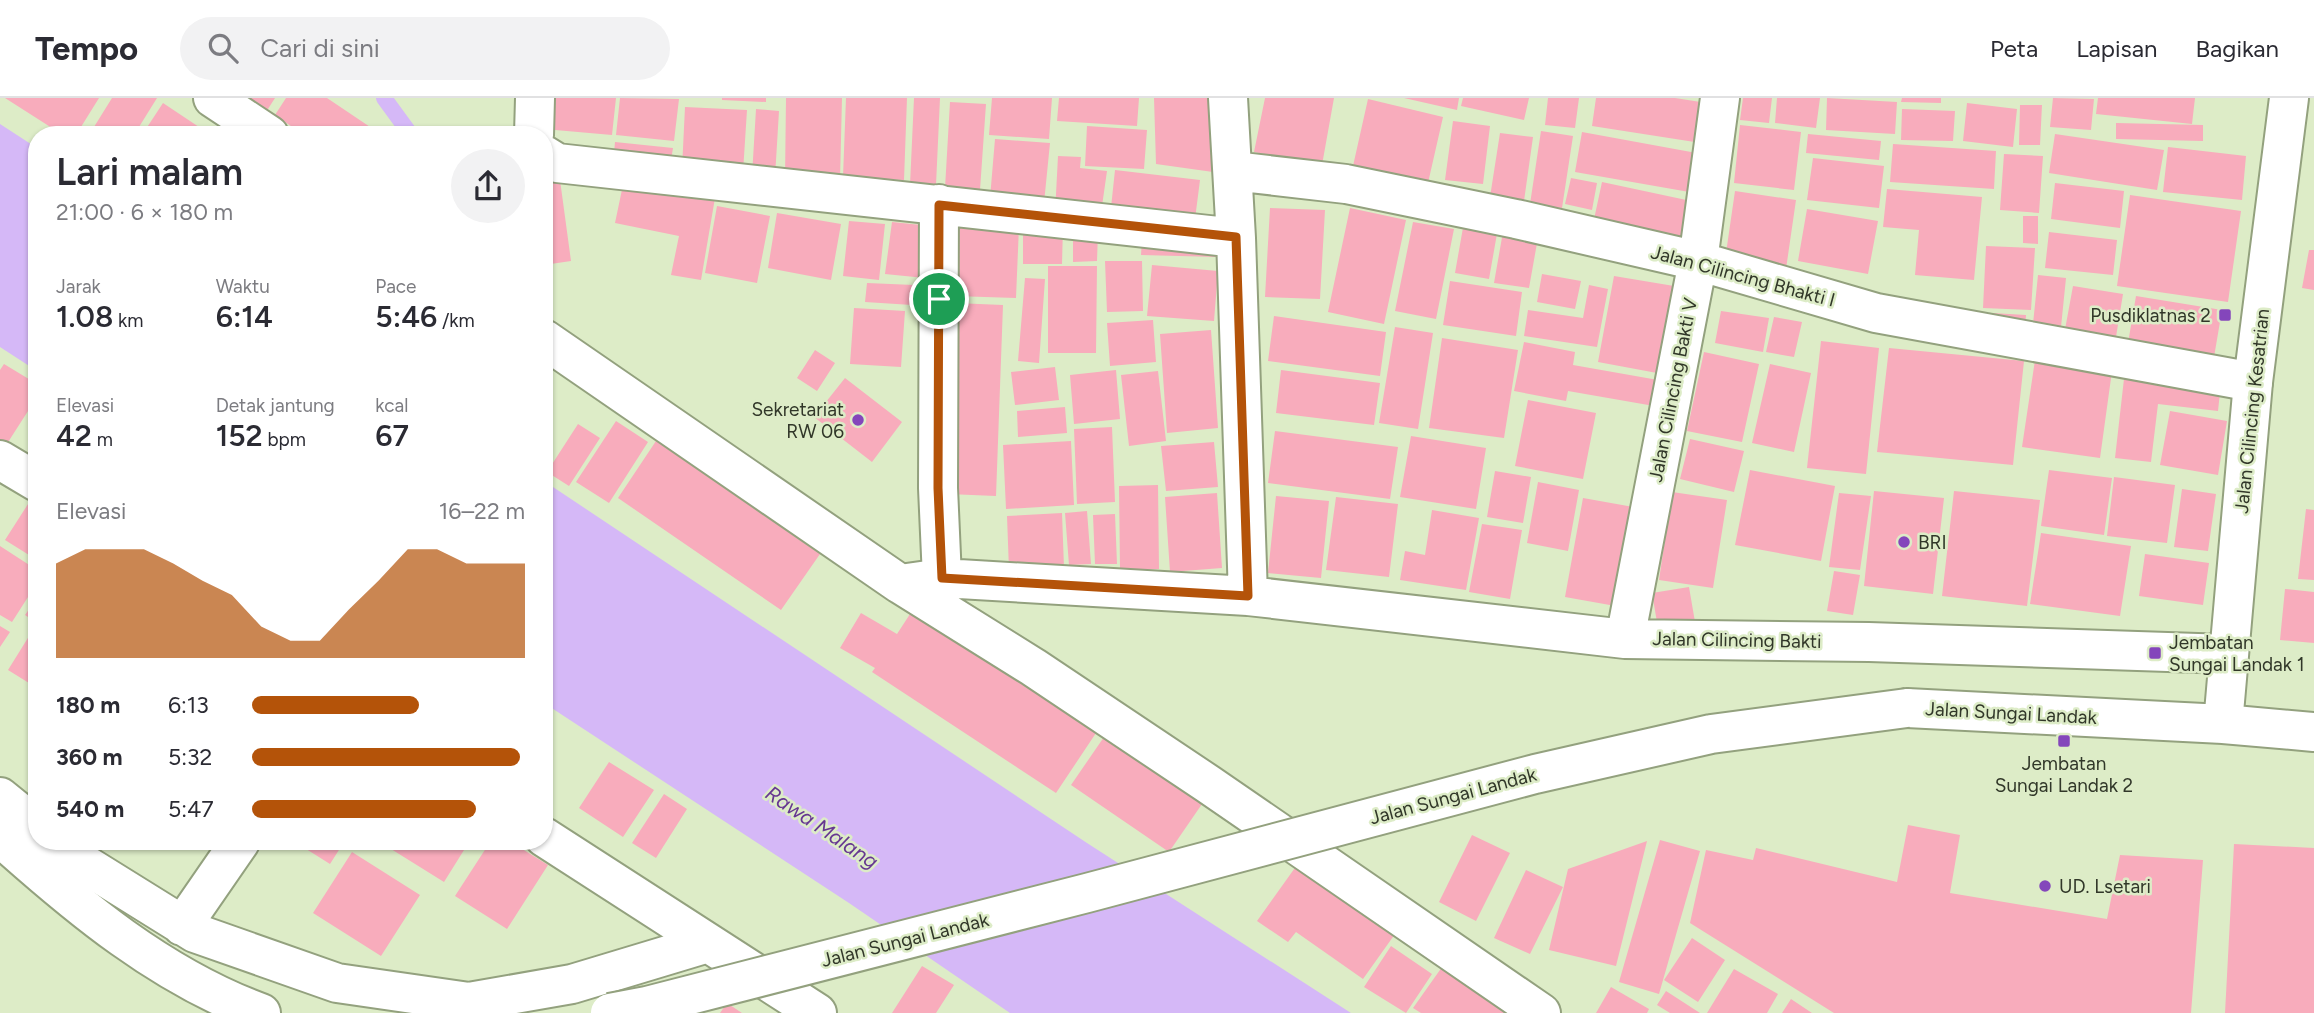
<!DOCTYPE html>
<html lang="id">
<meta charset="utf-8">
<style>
body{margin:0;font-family:Figtree,sans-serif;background:#f2f2f3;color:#2b2b33;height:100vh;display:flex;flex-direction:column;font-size:26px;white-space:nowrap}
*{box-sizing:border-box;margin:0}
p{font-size:23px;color:#7c7c81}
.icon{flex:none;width:38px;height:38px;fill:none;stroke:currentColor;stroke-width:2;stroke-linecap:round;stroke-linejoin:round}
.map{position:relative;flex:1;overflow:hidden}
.details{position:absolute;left:28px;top:28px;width:525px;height:724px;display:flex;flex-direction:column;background:#fff;border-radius:28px;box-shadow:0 2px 5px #0004}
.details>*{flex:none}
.pin{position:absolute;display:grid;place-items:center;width:60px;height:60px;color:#fff;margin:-30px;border:4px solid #fff;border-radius:50%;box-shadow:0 2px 7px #0007}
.round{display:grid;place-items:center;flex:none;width:74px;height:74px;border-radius:37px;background:#f2f2f3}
.head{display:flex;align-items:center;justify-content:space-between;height:119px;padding:0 28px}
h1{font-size:38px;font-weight:600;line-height:52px}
.metrics{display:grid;grid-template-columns:repeat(3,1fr);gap:10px;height:119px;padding:7px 28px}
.metrics div{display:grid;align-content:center}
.metrics b{font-size:30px;font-weight:600}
.metrics small{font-size:19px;font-weight:400}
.metrics p{font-size:19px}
.chart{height:196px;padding:14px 28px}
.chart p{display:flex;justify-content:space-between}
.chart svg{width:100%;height:126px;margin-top:7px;fill:#b45309;opacity:.7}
ul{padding:0 28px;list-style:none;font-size:23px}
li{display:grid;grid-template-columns:112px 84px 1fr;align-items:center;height:52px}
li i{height:18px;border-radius:9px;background:#b45309}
header{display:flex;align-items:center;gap:42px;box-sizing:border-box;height:98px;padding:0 35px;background:#fff;border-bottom:2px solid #e1e1e2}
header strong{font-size:33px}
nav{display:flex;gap:38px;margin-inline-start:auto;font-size:24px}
.search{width:490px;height:63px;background:#f2f2f3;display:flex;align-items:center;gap:18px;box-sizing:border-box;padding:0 24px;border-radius:38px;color:#7c7c81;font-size:26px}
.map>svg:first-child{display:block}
</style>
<header>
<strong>Tempo</strong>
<div class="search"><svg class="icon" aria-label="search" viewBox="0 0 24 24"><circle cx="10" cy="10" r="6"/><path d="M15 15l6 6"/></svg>Cari di sini</div>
<nav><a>Peta</a><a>Lapisan</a><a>Bagikan</a></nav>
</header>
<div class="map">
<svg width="2314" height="915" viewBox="0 0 2314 915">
<rect width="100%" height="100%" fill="#ddecc7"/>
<!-- water -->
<path fill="#d5b8f7" d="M 0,26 L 37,50 L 37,273 L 0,249 Z
M 544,383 L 1087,745 L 1351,915 L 1010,915 L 849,805 L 544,605 Z"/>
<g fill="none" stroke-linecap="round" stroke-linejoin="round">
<!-- stream -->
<path stroke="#d5b8f7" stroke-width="16" d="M 384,0 L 411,37"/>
</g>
<!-- building -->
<path fill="#f8acbc" d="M 5,0 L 99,0 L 76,37 L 63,37 Z
M 112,0 L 157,0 L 134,37 L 89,37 Z
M 233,0 L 275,0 L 257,28 Z
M 286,0 L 327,0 L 382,37 L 304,37 L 275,17 Z
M 547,0 L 616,0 L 612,37 L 544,31 Z
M 620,0 L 679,1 L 674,43 L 616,37 Z
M 722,0 L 766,0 L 766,4 L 722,2 Z
M 786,0 L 842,0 L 840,82 L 785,81 Z
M 846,0 L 907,0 L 904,82 L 843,79 Z
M 914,0 L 940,0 L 936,87 L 910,87 Z
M 992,0 L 1052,0 L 1049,41 L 989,37 Z
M 1059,0 L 1139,0 L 1137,28 L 1057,23 Z
M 1154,0 L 1209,0 L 1213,74 L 1156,66 Z
M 1265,0 L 1334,0 L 1322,67 L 1254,54 Z
M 1404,0 L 1459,0 L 1457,12 Z
M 1463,0 L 1529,0 L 1524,22 L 1461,8 Z
M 1548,0 L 1579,0 L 1575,30 L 1545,27 Z
M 1596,0 L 1675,0 L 1707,5 L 1701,45 L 1592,28 Z
M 1743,0 L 1772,0 L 1769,25 L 1740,22 Z
M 1777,0 L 1820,0 L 1816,30 L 1775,25 Z
M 1827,0 L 1897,4 L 1895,36 L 1826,32 Z
M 1902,0 L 1941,0 L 1941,5 L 1901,4 Z
M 2053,0 L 2094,1 L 2091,32 L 2050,29 Z
M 2098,0 L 2195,0 L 2192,26 L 2096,16 Z
M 1368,1 L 1443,19 L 1428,85 L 1353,68 Z
M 950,4 L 986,6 L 980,92 L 945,90 Z
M 163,5 L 199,29 L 194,37 L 142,37 Z
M 1967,5 L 2017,11 L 2013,49 L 1963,43 Z
M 2020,7 L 2042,7 L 2040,47 L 2019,47 Z
M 685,9 L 747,12 L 743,74 L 682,71 Z
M 756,11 L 779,13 L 775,79 L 752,78 Z
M 1902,11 L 1955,13 L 1953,43 L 1901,42 Z
M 1453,23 L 1490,28 L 1483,86 L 1445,82 Z
M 2116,25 L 2203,27 L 2203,43 L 2116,41 Z
M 1740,27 L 1801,34 L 1794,92 L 1734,85 Z
M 1087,28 L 1147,32 L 1144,71 L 1085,68 Z
M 1541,33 L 1573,38 L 1562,110 L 1530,106 Z
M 1582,34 L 1702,56 L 1695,95 L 1575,74 Z
M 1500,35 L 1533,39 L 1524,103 L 1490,99 Z
M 1808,36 L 1881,43 L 1879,62 L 1806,55 Z
M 2055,36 L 2164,52 L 2157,92 L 2049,75 Z
M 995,41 L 1050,45 L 1044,105 L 990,100 Z
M 615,44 L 673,50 L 671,62 L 614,55 Z
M 1893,46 L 1996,53 L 1994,91 L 1890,84 Z
M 2168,49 L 2246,58 L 2242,102 L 2163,94 Z
M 2004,56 L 2043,58 L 2039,115 L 2000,112 Z
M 1058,58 L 1081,59 L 1080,70 L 1107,73 L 1100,122 L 1055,115 Z
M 1813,60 L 1884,68 L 1879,110 L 1807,102 Z
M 1115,72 L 1200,82 L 1194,129 L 1110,119 Z
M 1571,80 L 1597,85 L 1592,112 L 1565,106 Z
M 560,82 L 571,163 L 544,167 L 544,85 Z
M 624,82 L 715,100 L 701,182 L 671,177 L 679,138 L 615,125 Z
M 1602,84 L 1691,103 L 1683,144 L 1593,126 Z
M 2055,85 L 2124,93 L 2120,130 L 2051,121 Z
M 1887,91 L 1982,99 L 1974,182 L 1915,177 L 1919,132 L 1883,129 Z
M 1735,93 L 1796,102 L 1786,171 L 1725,162 Z
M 2130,97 L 2241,113 L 2228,204 L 2117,188 Z
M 717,108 L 770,118 L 757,185 L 705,175 Z
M 1270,110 L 1325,112 L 1320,201 L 1265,199 Z
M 1350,110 L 1406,122 L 1384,226 L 1328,214 Z
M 1807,111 L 1878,123 L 1868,176 L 1798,163 Z
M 777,115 L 841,126 L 831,182 L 768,170 Z
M 2023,118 L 2038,118 L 2038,146 L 2023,145 Z
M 849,123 L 885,126 L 879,182 L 843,178 Z
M 892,124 L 931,128 L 925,180 L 885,176 Z
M 1413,124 L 1454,131 L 1436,221 L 1395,213 Z
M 1464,124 L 1498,130 L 1489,181 L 1455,175 Z
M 958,126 L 1019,128 L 1016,200 L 954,198 Z
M 1504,128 L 1539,134 L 1529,190 L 1494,185 Z
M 1023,129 L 1063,129 L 1062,166 L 1023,166 Z
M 1073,134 L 1098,134 L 1097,163 L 1073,164 Z
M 2049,134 L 2117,142 L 2113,177 L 2045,170 Z
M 1142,141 L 1218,144 L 1217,159 L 1141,157 Z
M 1986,148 L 2035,150 L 2031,212 L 1983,210 Z
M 2309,152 L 2314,152 L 2314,192 L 2302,190 Z
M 1105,163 L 1142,163 L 1143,213 L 1107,214 Z
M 1152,167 L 1218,173 L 1214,223 L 1147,218 Z
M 1048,168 L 1097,168 L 1096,255 L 1048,255 Z
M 1542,176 L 1581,183 L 1575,211 L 1537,204 Z
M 2038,177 L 2066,180 L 2061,229 L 2033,226 Z
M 1614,178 L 1674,188 L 1657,275 L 1598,264 Z
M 1025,180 L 1045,181 L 1039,265 L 1018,263 Z
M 1450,183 L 1522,194 L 1516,238 L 1443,227 Z
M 867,185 L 914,187 L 912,207 L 865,204 Z
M 1589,187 L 1608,191 L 1597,249 L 1524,238 L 1528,212 L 1583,220 Z
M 2073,188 L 2123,196 L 2115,245 L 2064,237 Z
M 2136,198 L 2222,212 L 2213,265 L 2127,251 Z
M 955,205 L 1003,207 L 996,398 L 948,396 Z
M 854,210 L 905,213 L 901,269 L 850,266 Z
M 1721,213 L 1769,220 L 1763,254 L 1715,245 Z
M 1992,215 L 2026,217 L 2025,236 L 1991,234 Z
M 1274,218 L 1386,234 L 1380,278 L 1268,263 Z
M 1774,219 L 1802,224 L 1794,259 L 1766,254 Z
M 1153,222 L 1156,264 L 1110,268 L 1107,225 Z
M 1395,229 L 1433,235 L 1418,331 L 1379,325 Z
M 1211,232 L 1218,330 L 1167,335 L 1160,236 Z
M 1442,240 L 1518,252 L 1504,340 L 1429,330 Z
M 1821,243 L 1879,250 L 1866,376 L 1807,370 Z
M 1524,244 L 1575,254 L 1573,267 L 1658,282 L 1654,308 L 1568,293 L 1566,303 L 1514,293 Z
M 1889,250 L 2024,263 L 2013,367 L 1877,354 Z
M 815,252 L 835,265 L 817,293 L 797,280 Z
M 1704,254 L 1759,266 L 1742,344 L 1687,333 Z
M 2035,262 L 2112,273 L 2100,360 L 2022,349 Z
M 4,266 L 37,286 L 37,299 L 3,352 L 0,350 L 0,272 Z
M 1770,266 L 1811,275 L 1794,354 L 1752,345 Z
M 1055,269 L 1059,302 L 1015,307 L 1011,274 Z
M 1116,272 L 1120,321 L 1074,326 L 1070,277 Z
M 1281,272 L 1380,285 L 1374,327 L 1276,315 Z
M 2125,272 L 2221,285 L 2218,313 L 2158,306 L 2151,364 L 2115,360 Z
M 1158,273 L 1166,343 L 1129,348 L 1121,277 Z
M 845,280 L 902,324 L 872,364 L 814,319 Z
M 1528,302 L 1596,315 L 1583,381 L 1515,368 Z
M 1065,309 L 1067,335 L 1018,339 L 1017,313 Z
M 2170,313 L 2227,323 L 2218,377 L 2160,367 Z
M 616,323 L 648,344 L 609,405 L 576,384 Z
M 578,326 L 600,340 L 569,388 L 547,374 Z
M 1112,329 L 1115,404 L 1077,406 L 1074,331 Z
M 1275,333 L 1398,349 L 1390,401 L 1268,385 Z
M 1411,338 L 1486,350 L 1476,411 L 1400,399 Z
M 1690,341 L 1744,353 L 1734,394 L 1680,381 Z
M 656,343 L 820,456 L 781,512 L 618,400 Z
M 1071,343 L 1074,407 L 1006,411 L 1003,347 Z
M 1214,344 L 1218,389 L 1166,393 L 1161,348 Z
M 1750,372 L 1835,388 L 1821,463 L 1735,447 Z
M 2049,372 L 2112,380 L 2104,437 L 2041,428 Z
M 1495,373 L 1531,379 L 1523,425 L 1487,419 Z
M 2114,379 L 2175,387 L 2167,445 L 2107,438 Z
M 1538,384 L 1579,392 L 1568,453 L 1527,445 Z
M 1158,387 L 1159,471 L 1120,472 L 1119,388 Z
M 2182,391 L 2216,396 L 2208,453 L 2174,449 Z
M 37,392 L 37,462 L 5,442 Z
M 1874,393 L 1944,400 L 1933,496 L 1864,488 Z
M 1954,393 L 2040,402 L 2027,508 L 1942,498 Z
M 1672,394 L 1727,402 L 1713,490 L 1659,482 Z
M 1217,395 L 1222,470 L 1170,474 L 1165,399 Z
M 1839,395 L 1871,398 L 1860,472 L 1829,469 Z
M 1276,398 L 1329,403 L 1321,480 L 1268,475 Z
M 1336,399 L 1398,406 L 1389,479 L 1326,472 Z
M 1583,400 L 1639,410 L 1621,509 L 1565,499 Z
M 2306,411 L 2314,412 L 2314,482 L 2298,481 Z
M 1432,412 L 1479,420 L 1466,492 L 1400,482 L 1405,453 L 1425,457 Z
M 1087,413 L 1091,466 L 1069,467 L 1065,415 Z
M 1062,415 L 1064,470 L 1009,472 L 1007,418 Z
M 1115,416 L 1117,466 L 1095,466 L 1093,417 Z
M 1482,426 L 1522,432 L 1510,501 L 1469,494 Z
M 2041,435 L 2131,448 L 2120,518 L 2030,506 Z
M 0,448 L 37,472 L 37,485 L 12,524 L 0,517 Z
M 2145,456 L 2209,465 L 2203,507 L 2139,498 Z
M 1834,473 L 1860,477 L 1853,517 L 1827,513 Z
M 1689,489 L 1695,524 L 1658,530 L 1652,495 Z
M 2285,491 L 2314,494 L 2314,545 L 2280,542 Z
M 37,500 L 37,525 L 25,517 Z
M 912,513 L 1096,635 L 1056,695 L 872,574 L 875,570 L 840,550 L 861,515 L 897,536 Z
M 0,528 L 10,534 L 0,549 Z
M 31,535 L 37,538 L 37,590 L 8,572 Z
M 1104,639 L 1202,706 L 1169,754 L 1071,687 Z
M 609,664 L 654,692 L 623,739 L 579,710 Z
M 664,696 L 687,711 L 656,760 L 632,745 Z
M 1908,727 L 1960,737 L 1950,795 L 2107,821 L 2120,757 L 2203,762 L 2191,915 L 1834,915 L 1690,825 L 1706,752 L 1753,762 L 1756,750 L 1897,784 Z
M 1472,737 L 1510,755 L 1476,823 L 1439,804 Z
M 1660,742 L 1700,753 L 1659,896 L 1619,884 Z
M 1647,743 L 1616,868 L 1549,852 L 1568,771 Z
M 295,744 L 344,744 L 330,766 Z
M 385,744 L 469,744 L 444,784 L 383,746 Z
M 490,744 L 511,744 L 548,767 L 507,831 L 455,798 Z
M 2234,746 L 2314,750 L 2314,915 L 2225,915 Z
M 352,754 L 420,797 L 381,858 L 313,815 Z
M 1302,760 L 1400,829 L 1363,881 L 1296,834 L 1288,844 L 1257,823 Z
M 1526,772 L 1563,789 L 1530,856 L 1494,840 Z
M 1692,840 L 1725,862 L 1698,904 L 1664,882 Z
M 1391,848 L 1432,876 L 1406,915 L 1364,889 Z
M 1447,862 L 1520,915 L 1421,915 L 1413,910 Z
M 922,868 L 954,887 L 936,915 L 892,915 Z
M 1734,871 L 1778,896 L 1767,915 L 1707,915 Z
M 1611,889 L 1649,911 L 1647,915 L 1596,915 Z
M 1666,893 L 1700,915 L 1670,915 L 1657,907 Z
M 1791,901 L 1812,915 L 1782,915 Z
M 727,905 L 742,915 L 720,915 Z"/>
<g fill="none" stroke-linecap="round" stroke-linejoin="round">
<!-- minor casing -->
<g stroke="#93a17e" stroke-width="42">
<path id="minor" d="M 213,0 L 269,37
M 1228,0 L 1236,140 L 1248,498
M 534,37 L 535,0
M 544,57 L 557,65 L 1236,140
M 1233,73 L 1346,86 L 1516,121 L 1698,163 L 1876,215 L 2253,284
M 939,106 L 938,390 L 942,480
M 544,241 L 900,486 L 1033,569 L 1208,686 L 1541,915
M 0,362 L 37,384
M 900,486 L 942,480 L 1248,498 L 1625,541 L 1869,544 L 2228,556
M 1625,541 L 1698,163 L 1720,0
M 0,699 L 37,729
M 544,739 L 817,915
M 54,744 L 76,761 L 195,835 L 337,885 L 469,904 L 572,886 L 708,845
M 182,828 L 240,744"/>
</g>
<!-- tertiary casing -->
<g stroke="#93a17e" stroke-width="42">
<path id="tertiary" d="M 1907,610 L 2223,626 L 2314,634
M 2223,626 L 2253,284 L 2289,0
M 0,739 C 78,809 162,879 261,915"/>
</g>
<!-- minor -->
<use href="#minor" stroke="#fff" stroke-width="38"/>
<!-- tertiary -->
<use href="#tertiary" stroke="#fff" stroke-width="38"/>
<!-- tertiary-bridge casing -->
<g stroke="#93a17e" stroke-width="42" stroke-linecap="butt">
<path id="tertiary-bridge" d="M 610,915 L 647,908 L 1087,795 L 1535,676 L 1711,636 L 1907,610"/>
</g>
<!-- tertiary-bridge -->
<use href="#tertiary-bridge" stroke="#fff" stroke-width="38"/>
</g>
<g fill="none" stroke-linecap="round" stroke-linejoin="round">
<!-- route casing -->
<g stroke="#fff" stroke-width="14">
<path id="route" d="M 939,107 L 1236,139 L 1248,498 L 942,480 L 938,390 Z"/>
</g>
<!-- route -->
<use href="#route" stroke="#b45309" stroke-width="9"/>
</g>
<!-- markers -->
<g fill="#8446bb" stroke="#ddecc7" stroke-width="2.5">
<rect x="2218" y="210" width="14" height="14" rx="3.5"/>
<circle cx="858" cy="322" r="7"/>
<circle cx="1904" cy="444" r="7"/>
<rect x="2148" y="548" width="14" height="14" rx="3.5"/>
<rect x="2057" y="636" width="14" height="14" rx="3.5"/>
<circle cx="2045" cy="788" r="7"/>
</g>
<g text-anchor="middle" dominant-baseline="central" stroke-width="5" stroke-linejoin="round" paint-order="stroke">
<!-- street labels -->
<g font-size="19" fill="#313729" stroke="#ddecc7">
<text transform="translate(1743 178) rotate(15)">Jalan Cilincing Bhakti I</text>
<text transform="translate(1673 292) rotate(-79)">Jalan Cilincing Bakti V</text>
<text transform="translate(2252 313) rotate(-84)">Jalan Cilincing Kesatrian</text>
<text transform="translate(1737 542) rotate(1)">Jalan Cilincing Bakti</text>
<text transform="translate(2011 615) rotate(3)">Jalan Sungai Landak</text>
<text transform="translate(1453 698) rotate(-15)">Jalan Sungai Landak</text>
<text transform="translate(905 842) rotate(-14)">Jalan Sungai Landak</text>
</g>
<!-- poi labels -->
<g font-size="19" fill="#313729" stroke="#ddecc7" text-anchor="start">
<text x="2211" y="217" text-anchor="end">Pusdiklatnas 2</text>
<text x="844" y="311" text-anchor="end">Sekretariat<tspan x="844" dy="22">RW 06</tspan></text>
<text x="1918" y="444">BRI</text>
<text x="2169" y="544">Jembatan<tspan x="2169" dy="22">Sungai Landak 1</tspan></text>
<text x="2064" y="665" text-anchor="middle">Jembatan<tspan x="2064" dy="22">Sungai Landak 2</tspan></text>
<text x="2059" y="788">UD. Lsetari</text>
</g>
<!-- water labels -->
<g font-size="21" font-style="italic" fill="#663791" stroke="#ddecc7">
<text transform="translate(822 729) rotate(34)">Rawa Malang</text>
</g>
</g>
</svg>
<div class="pin" style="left:939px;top:201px;background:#1e9e55"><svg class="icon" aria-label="arrive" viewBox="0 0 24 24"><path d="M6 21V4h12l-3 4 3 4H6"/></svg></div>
<section class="details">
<div class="head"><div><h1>Lari malam</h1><p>21:00 · 6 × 180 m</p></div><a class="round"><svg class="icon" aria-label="share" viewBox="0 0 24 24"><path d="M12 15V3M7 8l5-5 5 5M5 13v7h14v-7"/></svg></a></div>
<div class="metrics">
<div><p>Jarak</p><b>1.08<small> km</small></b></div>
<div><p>Waktu</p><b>6:14</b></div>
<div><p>Pace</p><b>5:46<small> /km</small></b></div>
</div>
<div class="metrics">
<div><p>Elevasi</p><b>42<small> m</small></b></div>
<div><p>Detak jantung</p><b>152<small> bpm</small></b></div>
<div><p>kcal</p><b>67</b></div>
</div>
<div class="chart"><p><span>Elevasi</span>16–22 m</p>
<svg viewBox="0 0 160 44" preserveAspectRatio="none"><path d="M0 44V11L10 6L20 6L30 6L40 11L50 17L60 22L70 33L80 38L90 38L100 27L110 17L120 6L130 6L140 11L150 11L160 11V44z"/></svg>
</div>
<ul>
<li><b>180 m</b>6:13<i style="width:61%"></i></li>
<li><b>360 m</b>5:32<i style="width:98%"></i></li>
<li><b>540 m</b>5:47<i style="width:82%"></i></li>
</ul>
</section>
</div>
